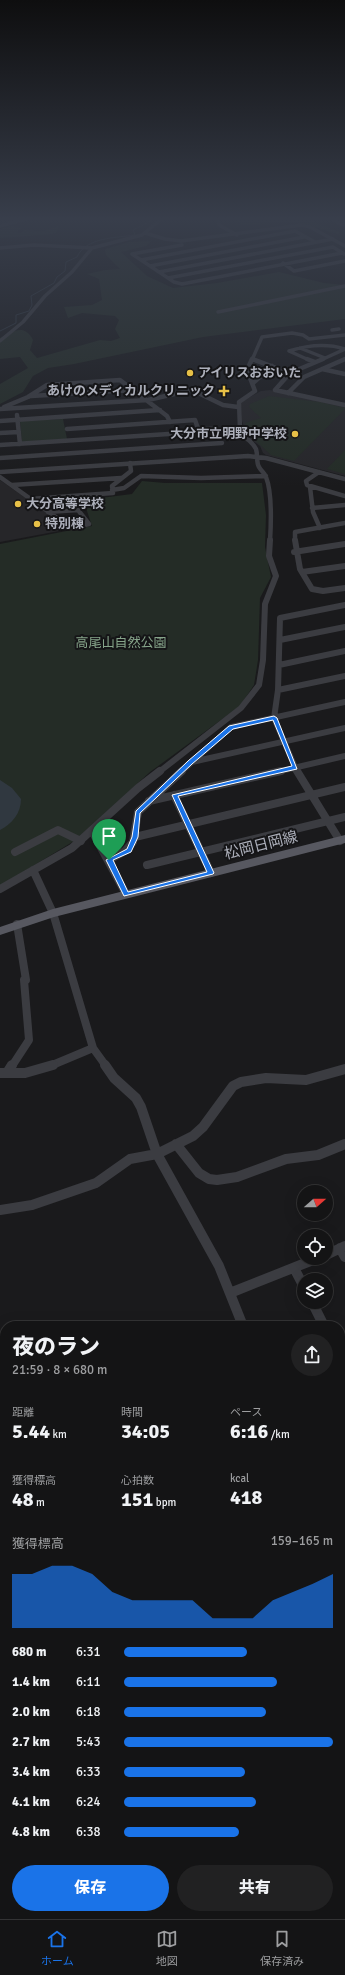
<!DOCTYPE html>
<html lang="ja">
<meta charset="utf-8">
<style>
body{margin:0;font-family:Signika,"Noto Sans JP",sans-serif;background:#212122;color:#f1f3f6;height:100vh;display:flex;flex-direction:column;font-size:15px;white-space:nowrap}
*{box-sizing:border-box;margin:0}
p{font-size:13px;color:#9d9ea0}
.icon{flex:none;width:22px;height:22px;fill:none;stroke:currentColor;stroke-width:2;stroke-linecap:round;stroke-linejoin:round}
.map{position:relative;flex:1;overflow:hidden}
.details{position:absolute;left:0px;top:1321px;width:345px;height:598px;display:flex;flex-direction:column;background:#141415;border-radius:16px 16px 0 0;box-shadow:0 4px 16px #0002,0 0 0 1px #333334}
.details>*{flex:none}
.needle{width:26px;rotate:69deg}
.controls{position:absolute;left:297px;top:1185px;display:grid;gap:8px}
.controls a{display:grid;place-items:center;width:36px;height:36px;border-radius:50%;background:#141415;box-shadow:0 4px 16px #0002,0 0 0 1px #333334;font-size:20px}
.pin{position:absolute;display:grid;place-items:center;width:34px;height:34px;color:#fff;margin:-41px -17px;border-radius:50% 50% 50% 0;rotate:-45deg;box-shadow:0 0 4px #0007}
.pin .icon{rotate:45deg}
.round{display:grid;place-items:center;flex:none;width:42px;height:42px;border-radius:21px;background:#212122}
.head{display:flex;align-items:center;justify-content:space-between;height:68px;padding:0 12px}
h1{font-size:22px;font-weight:800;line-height:30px}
.figures{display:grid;grid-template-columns:repeat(3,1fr);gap:6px;height:68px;padding:4px 12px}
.figures div{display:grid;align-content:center}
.figures b{font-size:20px;font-weight:800}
.figures small{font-size:11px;font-weight:400}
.figures p{font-size:11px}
.chart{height:112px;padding:8px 12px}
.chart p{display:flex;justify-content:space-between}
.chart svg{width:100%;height:72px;margin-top:4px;fill:#1a73e8;opacity:.7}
.action{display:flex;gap:8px;margin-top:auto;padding:8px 12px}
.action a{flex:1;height:46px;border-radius:24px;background:#1a73e8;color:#fff;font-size:16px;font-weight:800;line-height:46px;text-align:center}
.action a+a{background:#212122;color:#f1f3f6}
ul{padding:0 12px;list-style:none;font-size:13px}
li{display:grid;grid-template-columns:64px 48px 1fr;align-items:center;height:30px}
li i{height:10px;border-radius:5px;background:#1a73e8}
.menu{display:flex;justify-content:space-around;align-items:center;height:56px;border-top:1px solid #333334;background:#141415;font-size:11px;color:#9d9ea0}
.menu a{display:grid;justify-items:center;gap:2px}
.menu .on{color:#1a73e8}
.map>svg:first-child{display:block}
</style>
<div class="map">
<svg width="345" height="1919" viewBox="0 0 345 1919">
<rect width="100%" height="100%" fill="#1a1a1c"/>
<!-- built -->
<path fill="#262629" d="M 270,390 L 345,406 L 345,476 L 266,455 L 263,453 L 260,446 L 248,437 L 242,421 L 241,402 L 261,391 Z
M 0,480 L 70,529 L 0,542 Z"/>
<!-- green -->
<path fill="#242c26" d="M 234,217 L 307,219 L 339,232 L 340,235 L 299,222 L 240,225 Z
M 12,226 L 21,228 L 17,232 L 21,233 L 25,230 L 44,231 L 59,226 L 56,233 L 44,235 L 0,238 L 0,229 Z
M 151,241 L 146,246 L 121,252 L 147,276 L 173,288 L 217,283 L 279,272 L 324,283 L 345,285 L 345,319 L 203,337 L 74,364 L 48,368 L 33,376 L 23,392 L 0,404 L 0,384 L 28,368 L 20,357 L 0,359 L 0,338 C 11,333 24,322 33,340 L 30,350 L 37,358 L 100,340 L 111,341 L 120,338 L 115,329 L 119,320 L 115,316 L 82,313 L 68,318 L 64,307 L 92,305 L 102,300 L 99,279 L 87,274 L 105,270 L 120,269 L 106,255 L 105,249 L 129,242 Z
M 269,396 L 320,402 L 345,408 L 345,409 L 294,461 L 271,455 L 249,435 L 245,423 L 261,418 L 249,407 L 250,404 Z
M 63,419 L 67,439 L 22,442 L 20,421 Z
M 345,450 L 345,474 L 327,469 Z
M 142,481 L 165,483 L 262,483 L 266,515 L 265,547 L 271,577 L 260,598 L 258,660 L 254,685 L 240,706 L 150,772 L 74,841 L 0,886 L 0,544 L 92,526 L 86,508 L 93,499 L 132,494 Z"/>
<!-- water -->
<path fill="#303840" d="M 0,780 L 12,788 L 21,799 C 21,813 12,824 0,830 Z"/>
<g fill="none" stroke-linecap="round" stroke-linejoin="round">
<!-- stream -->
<path stroke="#303840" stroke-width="1" d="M 0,331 L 16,323 L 16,315 L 29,311 L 32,305 L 31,296 L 54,283 L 57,277 L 65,271 L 66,262 L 77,257 C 86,237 116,238 135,235 L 133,230 L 151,221 L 154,217"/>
<!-- minor-far5 -->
<path stroke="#3b3c41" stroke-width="3.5" d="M 217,217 L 219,225 L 237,235
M 308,217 L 322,217
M 331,217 L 340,224 L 345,225
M 0,219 L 8,217
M 0,226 L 33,217
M 145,233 L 165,239 L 181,241 L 302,225 L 310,227 L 345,246
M 0,248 L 34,245 L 92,248
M 132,254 L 174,282 L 182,284 L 342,253
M 132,254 L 182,245
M 141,260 L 295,231 L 315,242
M 283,263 L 294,271 L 345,261
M 150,266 L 304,237
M 159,272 L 333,239
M 168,278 L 333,247 L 344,254
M 218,312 L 345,286
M 332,330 L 339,329
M 0,341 L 23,322 L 45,296 L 72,272 L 92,248 L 142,235 L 164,217
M 300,348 L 325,358
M 289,351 C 308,345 326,343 345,349
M 289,351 L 309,360
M 252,359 L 254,360
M 252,360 L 262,337 L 292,333 L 303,335 L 309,339 L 345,335
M 321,360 L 345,349"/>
<!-- minor-far4 -->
<path stroke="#3b3c41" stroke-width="4.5" d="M 252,359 L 290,373
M 307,359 L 315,362
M 323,359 L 290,373 L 275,390 L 345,405
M 322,369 L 345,374
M 253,383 L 272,366
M 288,393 L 304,377 L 345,359
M 31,396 L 135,390
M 4,407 L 28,397 L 47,385 L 120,380 L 167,416 L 170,422
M 0,409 L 148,400 L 192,390 L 223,405 L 238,407
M 17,415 L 20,444
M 0,421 L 160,410
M 67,429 L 195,420 L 200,434
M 198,429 C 217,428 245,429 256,449 C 258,455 256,462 259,467 C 261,471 265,473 266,477 C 272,492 271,525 270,541
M 0,433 L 19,432
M 237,433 L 240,429 L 239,402 L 255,391 L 247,370 L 252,359
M 0,445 L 199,432
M 0,458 L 222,443
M 0,472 L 248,456 L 266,458 L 345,479
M 319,472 L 306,481 L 307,485 L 345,496
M 0,477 L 71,528 L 89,524 L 78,510
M 12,485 L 121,478
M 310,487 L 313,512 L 320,528
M 112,490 L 124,488 L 141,476 L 201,478 L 266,476
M 30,499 L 113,493 L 112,486 L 131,471 L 130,463
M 312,508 L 345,505
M 48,512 L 78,510
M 295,541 L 295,532 L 345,523"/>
<!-- minor-far3 -->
<path stroke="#3b3c41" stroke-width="6" d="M 295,540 L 300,569 L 312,589 L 323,591 L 345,588
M 294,552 L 345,544
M 302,572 L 345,566
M 280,640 L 345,627
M 279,665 L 345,651
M 278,690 L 345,676
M 192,762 L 345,728
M 159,772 L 241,708 L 259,685 L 263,660 L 265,604 L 276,576 L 269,556 L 270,540
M 181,772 L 231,727 L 345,702
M 276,772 L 345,756
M 297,772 L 274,718 L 278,690 L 280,618 L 345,605"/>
<!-- minor-far2 -->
<path stroke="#3b3c41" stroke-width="8" d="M 297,771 L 340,841
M 174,795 L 211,873
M 149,801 L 281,771
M 92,831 L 126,894
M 135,837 L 345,787
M 15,852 L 58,830 L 81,841
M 109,860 L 125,851 L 133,842 L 138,812 L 182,771
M 147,865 L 345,817
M 33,870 L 53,913 L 93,1048 L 106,1066
M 0,889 L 72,848 L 138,788 L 160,771
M 12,1066 L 29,1040 L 24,980 L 26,980 L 17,924
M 50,1066 L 93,1048"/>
<!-- minor-far1 -->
<path stroke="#3b3c41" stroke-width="10" d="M 105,1065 L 114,1078 L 136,1098 L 141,1107 L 157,1154 L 219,1266 L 243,1326
M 0,1073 L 25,1073 L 53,1065
M 7,1073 L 12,1065
M 176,1144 L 199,1173 L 209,1179 L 217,1180 L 237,1177 L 286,1159 L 318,1155 L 345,1144
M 0,1210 L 32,1205 L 96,1183 L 130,1159 L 157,1154 L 193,1136 L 203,1127 L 233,1086 L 241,1082 L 266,1078 L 306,1080 L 345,1069
M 340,1248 L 345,1257
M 326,1255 L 345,1246
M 294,1268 L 304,1287
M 230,1293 L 318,1258
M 312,1302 L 324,1326
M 340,1345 L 345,1343
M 340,1433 L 345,1432"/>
<!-- minor -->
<path stroke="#3b3c41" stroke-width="12" d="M 0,1491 L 5,1490
M 2,1584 L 5,1605
M 340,1614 L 345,1613
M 0,1811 L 5,1810
M 257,1914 L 258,1919"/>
<!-- major -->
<path fill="#575860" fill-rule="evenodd" d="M 345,835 L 345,843 L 54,917 L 0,935 L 0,927 L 53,909 Z"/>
</g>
<!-- sky -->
<linearGradient id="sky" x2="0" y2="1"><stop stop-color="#0e0e0f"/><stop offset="0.45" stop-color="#383e4b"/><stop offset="1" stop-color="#383e4b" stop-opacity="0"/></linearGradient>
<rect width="345" height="486" fill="url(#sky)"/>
<!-- route -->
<path fill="#1a73e8" stroke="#fff" fill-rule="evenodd" d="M 274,716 L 277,718 L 297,769 L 178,796 L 214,873 L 213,874 L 124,896 L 106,860 L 127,849 L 132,837 L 136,811 L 188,761 L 229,726 ZM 273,720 L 292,766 L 172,795 L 207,872 L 128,892 L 113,860 L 131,852 L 138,837 L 140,813 L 192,764 L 233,729 Z"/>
<!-- markers -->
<g fill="#e7c047" stroke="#151517" stroke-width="1.5">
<circle cx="190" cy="373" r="4"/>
<path d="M222 385h4v4h4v4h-4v4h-4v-4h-4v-4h4z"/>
<circle cx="295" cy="434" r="4"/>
<circle cx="18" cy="504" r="4"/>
<circle cx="37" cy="524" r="4"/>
</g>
<g text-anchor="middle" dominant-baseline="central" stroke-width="4" stroke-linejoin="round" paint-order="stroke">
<!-- far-poi labels -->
<g font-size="13" font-weight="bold" fill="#adb0bb" stroke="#151517" text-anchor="start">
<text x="198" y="373">アイリスおおいた</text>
<text x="215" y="391" text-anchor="end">あけのメディカルクリニック</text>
<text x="287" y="434" text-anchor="end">大分市立明野中学校</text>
<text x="26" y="504">大分高等学校</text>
<text x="45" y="524">特別棟</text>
</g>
<!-- far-park labels -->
<g font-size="13" fill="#86a48a" stroke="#151517">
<text x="121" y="643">高尾山自然公園</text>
</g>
<!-- street labels -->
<g font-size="15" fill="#adb0bb" stroke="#151517">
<text transform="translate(261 845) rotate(-14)">松岡日岡線</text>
</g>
</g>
</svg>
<div class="controls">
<a><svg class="needle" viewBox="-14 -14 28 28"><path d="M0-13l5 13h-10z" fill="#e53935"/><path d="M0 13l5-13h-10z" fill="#9d9ea0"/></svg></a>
<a><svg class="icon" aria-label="locate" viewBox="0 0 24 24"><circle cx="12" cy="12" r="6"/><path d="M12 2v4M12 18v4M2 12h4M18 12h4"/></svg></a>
<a><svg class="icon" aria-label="layers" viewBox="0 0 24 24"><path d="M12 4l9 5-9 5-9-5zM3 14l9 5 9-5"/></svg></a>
</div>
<div class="pin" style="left:109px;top:860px;background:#1e9e55"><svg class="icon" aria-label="arrive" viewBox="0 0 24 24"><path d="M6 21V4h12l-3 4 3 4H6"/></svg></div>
<section class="details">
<div class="head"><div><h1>夜のラン</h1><p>21:59 · 8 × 680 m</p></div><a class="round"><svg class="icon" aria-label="share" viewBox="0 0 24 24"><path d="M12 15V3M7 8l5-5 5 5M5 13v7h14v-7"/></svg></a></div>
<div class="figures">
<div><p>距離</p><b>5.44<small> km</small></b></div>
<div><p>時間</p><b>34:05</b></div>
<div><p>ペース</p><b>6:16<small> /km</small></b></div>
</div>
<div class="figures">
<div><p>獲得標高</p><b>48<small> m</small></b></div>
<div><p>心拍数</p><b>151<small> bpm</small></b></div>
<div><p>kcal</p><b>418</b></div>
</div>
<div class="chart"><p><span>獲得標高</span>159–165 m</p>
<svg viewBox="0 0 160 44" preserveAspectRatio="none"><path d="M0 44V11L10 11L20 6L30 6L40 11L50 22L60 27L70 27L80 27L90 27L100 38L110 38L120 38L130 27L140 22L150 17L160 11V44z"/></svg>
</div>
<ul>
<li><b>680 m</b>6:31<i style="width:59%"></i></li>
<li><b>1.4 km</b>6:11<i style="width:73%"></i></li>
<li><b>2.0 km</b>6:18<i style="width:68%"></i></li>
<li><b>2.7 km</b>5:43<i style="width:100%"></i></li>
<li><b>3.4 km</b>6:33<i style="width:58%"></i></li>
<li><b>4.1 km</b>6:24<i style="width:63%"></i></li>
<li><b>4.8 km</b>6:38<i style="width:55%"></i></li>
</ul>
<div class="action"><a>保存</a><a>共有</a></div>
</section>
</div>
<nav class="menu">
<a class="on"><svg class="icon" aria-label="home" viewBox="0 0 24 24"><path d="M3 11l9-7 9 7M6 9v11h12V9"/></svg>ホーム</a>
<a><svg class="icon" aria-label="map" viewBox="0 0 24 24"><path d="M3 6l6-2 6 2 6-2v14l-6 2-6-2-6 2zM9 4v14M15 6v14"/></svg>地図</a>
<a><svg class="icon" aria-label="saved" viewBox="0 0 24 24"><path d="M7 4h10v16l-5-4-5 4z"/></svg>保存済み</a>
</nav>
